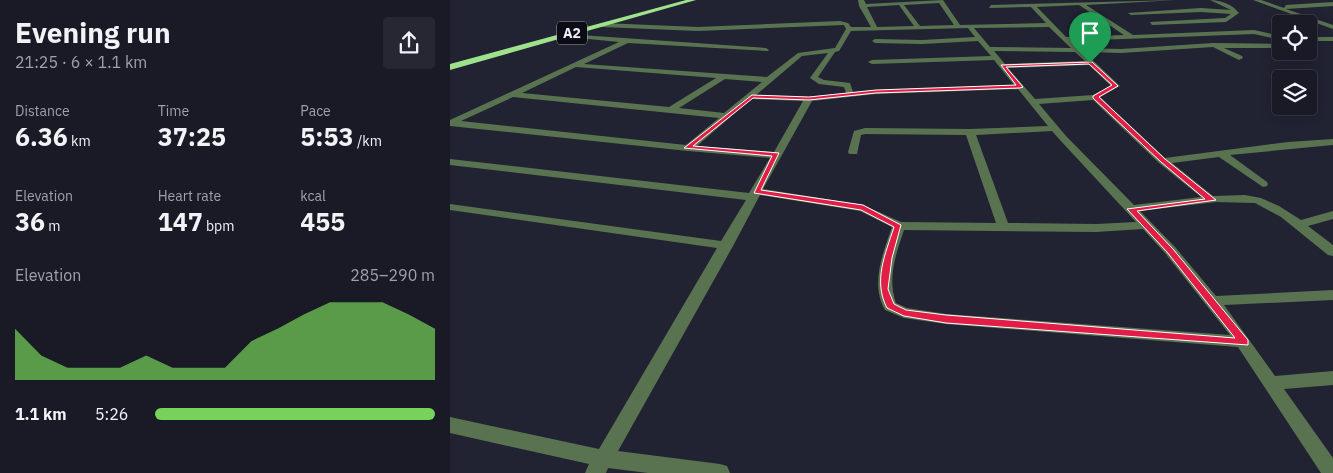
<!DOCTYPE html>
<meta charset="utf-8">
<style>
body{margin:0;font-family:"IBM Plex Sans",sans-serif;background:#262732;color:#f1f3f6;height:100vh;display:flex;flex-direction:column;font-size:19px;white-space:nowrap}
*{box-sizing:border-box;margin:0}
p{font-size:16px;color:#9fa1a7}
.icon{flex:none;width:28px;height:28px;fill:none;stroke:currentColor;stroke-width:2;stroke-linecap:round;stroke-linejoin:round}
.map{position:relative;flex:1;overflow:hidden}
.details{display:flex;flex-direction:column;background:#191a26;width:450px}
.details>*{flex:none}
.tools{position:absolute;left:822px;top:15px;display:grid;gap:10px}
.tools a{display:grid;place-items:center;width:45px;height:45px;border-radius:5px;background:#191a26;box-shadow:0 2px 12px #0003,0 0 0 1px #373843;font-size:25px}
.pin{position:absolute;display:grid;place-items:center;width:42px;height:42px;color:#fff;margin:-51px -21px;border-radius:50% 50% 50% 0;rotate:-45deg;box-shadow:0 0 5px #0007}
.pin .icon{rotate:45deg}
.round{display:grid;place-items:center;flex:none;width:52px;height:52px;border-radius:5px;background:#262732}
.overview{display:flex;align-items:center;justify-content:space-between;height:85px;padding:0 15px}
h1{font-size:28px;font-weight:700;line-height:38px}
.figures{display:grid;grid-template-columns:repeat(3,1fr);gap:8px;height:85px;padding:5px 15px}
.figures div{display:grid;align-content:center}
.figures b{font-size:25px;font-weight:700}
.figures small{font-size:14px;font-weight:400}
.figures p{font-size:14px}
.chart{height:140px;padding:10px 15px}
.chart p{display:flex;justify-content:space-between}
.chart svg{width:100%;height:90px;margin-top:5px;fill:#76d25a;opacity:.7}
ul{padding:0 15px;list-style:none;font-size:16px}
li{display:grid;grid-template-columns:80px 60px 1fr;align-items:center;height:38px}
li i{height:12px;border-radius:6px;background:#76d25a}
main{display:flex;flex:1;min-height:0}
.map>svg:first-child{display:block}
</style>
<main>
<section class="details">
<div class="overview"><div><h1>Evening run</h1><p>21:25 · 6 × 1.1 km</p></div><a class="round"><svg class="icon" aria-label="share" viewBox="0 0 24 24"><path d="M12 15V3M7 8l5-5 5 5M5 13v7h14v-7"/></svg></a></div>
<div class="figures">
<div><p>Distance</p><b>6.36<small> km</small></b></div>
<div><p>Time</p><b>37:25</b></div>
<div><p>Pace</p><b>5:53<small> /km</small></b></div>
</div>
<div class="figures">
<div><p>Elevation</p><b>36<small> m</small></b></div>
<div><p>Heart rate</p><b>147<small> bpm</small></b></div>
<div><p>kcal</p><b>455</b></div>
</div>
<div class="chart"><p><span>Elevation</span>285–290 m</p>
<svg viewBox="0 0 160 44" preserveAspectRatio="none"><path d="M0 44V19L10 32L20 38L30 38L40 38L50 32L60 38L70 38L80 38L90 25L100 19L110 12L120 6L130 6L140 6L150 12L160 19V44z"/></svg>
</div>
<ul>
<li><b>1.1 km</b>5:26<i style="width:100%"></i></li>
</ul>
</section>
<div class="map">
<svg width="883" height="473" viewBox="0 0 883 473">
<rect width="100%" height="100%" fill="#212333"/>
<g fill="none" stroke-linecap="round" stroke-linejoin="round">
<!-- street -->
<path fill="#597351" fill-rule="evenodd" d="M 408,0 L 414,0 L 416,4 L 493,0 L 510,25 L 596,23 L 581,7 L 539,8 L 541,5 L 727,0 L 636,5 L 683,35 L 804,30 L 831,36 L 831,40 L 804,34 L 621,41 L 629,48 L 671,49 L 763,43 L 831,44 L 831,48 L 774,48 L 792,56 L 793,58 L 789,60 L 763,47 L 671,53 L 634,52 L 670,86 L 650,97 L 715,158 L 838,142 L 883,139 L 883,145 L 780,155 L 817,182 L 818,184 L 817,186 L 813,187 L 769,157 L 722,163 L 763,196 L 795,195 L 811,198 L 829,206 L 851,220 L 883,211 L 883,219 L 858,226 L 883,245 L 883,256 L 878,255 L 831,217 L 805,203 L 766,202 L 690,211 L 725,247 L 766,296 L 883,290 L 883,300 L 774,305 L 825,376 L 883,371 L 883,385 L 834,389 L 883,458 L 883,473 L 871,473 L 788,347 L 496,324 L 454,318 L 435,310 C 420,284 433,253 442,227 L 410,211 L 310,195 L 283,246 L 168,451 L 270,464 L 277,466 L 280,473 L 198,473 L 158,468 L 156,473 L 135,473 L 139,464 L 0,433 L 0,417 L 149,449 L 267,248 L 0,210 L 0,204 L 271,241 L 296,200 L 0,165 L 0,159 L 299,193 L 320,158 L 238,151 L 0,126 L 0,120 L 169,42 L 118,37 L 116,34 L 316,48 L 319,50 L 318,51 L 178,43 L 134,64 L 317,77 L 348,53 L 385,48 L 396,29 L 394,25 L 248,31 L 152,27 L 149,25 L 152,23 L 248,27 L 390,21 L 398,23 L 401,27 L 421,27 L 409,6 ZM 489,3 L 504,25 L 470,26 L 454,5 ZM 449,5 L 464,26 L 427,27 L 417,7 ZM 629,5 L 674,35 L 616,37 L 587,7 ZM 599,27 L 621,48 L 540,47 L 524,28 ZM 518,28 L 525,37 L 472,40 L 425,39 L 422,41 L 425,43 L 472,44 L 528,41 L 541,56 L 422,60 L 418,62 L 422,64 L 544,60 L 564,85 L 403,92 L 400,83 L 374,80 L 368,77 L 385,52 L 389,51 L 401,31 ZM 544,51 L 625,52 L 635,61 L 555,64 ZM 378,53 L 360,78 L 369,84 L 394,87 L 396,93 L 359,97 L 306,95 L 352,56 ZM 639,65 L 661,86 L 643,95 L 585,99 L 558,68 ZM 126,67 L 266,78 L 219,107 L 72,93 ZM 275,79 L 312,82 L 274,113 L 229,108 ZM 568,89 L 598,126 L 520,129 L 415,128 L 404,131 L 398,152 L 399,154 L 407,154 L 411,135 L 415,134 L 516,135 L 546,223 L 451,222 L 413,205 L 313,189 L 362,101 L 426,94 ZM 63,97 L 269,118 L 236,145 L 11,121 ZM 301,99 L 353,101 L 324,152 L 247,146 ZM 643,100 L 709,163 L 751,197 L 684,205 L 616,136 L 589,104 ZM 602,131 L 610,140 L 686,222 L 646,224 L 558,223 L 526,135 ZM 693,229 L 715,253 L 780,335 L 496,314 L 457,308 L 446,303 C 437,278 446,254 454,230 L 646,232 Z
M 760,0 C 771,0 783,5 789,13 L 776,22 L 702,25 L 700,22 L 775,18 L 781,14 L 751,12 L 681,15 L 678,13 L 751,8 L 781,10 Z
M 803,0 L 811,0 L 834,8 L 836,5 L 883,2 L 883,6 L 836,9 L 883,25 L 883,29 Z
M 859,37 L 883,37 L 883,41 L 859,41 Z"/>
<!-- highway -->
<path fill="#9fe28c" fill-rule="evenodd" d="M 236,0 L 246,0 L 0,70 L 0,64 Z"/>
</g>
<!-- route -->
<path fill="#e11d48" stroke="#fff" fill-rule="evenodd" d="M 642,62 L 668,86 L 649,97 L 715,159 L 766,200 L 687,211 L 723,249 L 798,340 L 798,345 L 496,323 L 454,316 L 437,308 C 423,281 435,255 444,227 L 411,210 L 304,193 L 322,156 L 234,148 L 302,95 L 359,97 L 426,90 L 566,85 L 551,65 ZM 639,64 L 662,85 L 643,96 L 643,98 L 711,162 L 755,199 L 677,209 L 717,252 L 785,338 L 496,315 L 456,310 L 444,304 L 438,289 L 442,258 L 451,225 L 413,205 L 311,190 L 329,153 L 243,146 L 303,98 L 359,100 L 426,93 L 570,88 L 573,87 L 556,67 Z"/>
<g text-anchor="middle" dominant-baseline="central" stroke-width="4" stroke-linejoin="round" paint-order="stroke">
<!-- shield labels -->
<rect fill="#0c0d14" stroke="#a9aab4" stroke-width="1" x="107" y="21.5" width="30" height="23" rx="4"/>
<g font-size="14" font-weight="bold" fill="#eceef9">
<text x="122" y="33">A2</text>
</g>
</g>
</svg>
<div class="tools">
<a><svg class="icon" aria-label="locate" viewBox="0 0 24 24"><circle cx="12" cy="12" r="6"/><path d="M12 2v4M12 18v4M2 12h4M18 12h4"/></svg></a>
<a><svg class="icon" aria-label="layers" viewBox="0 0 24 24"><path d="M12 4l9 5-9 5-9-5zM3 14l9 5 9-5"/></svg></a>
</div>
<div class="pin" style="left:640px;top:63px;background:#1e9e55"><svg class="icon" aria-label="arrive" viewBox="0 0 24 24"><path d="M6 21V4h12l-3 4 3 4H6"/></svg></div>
</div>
</main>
